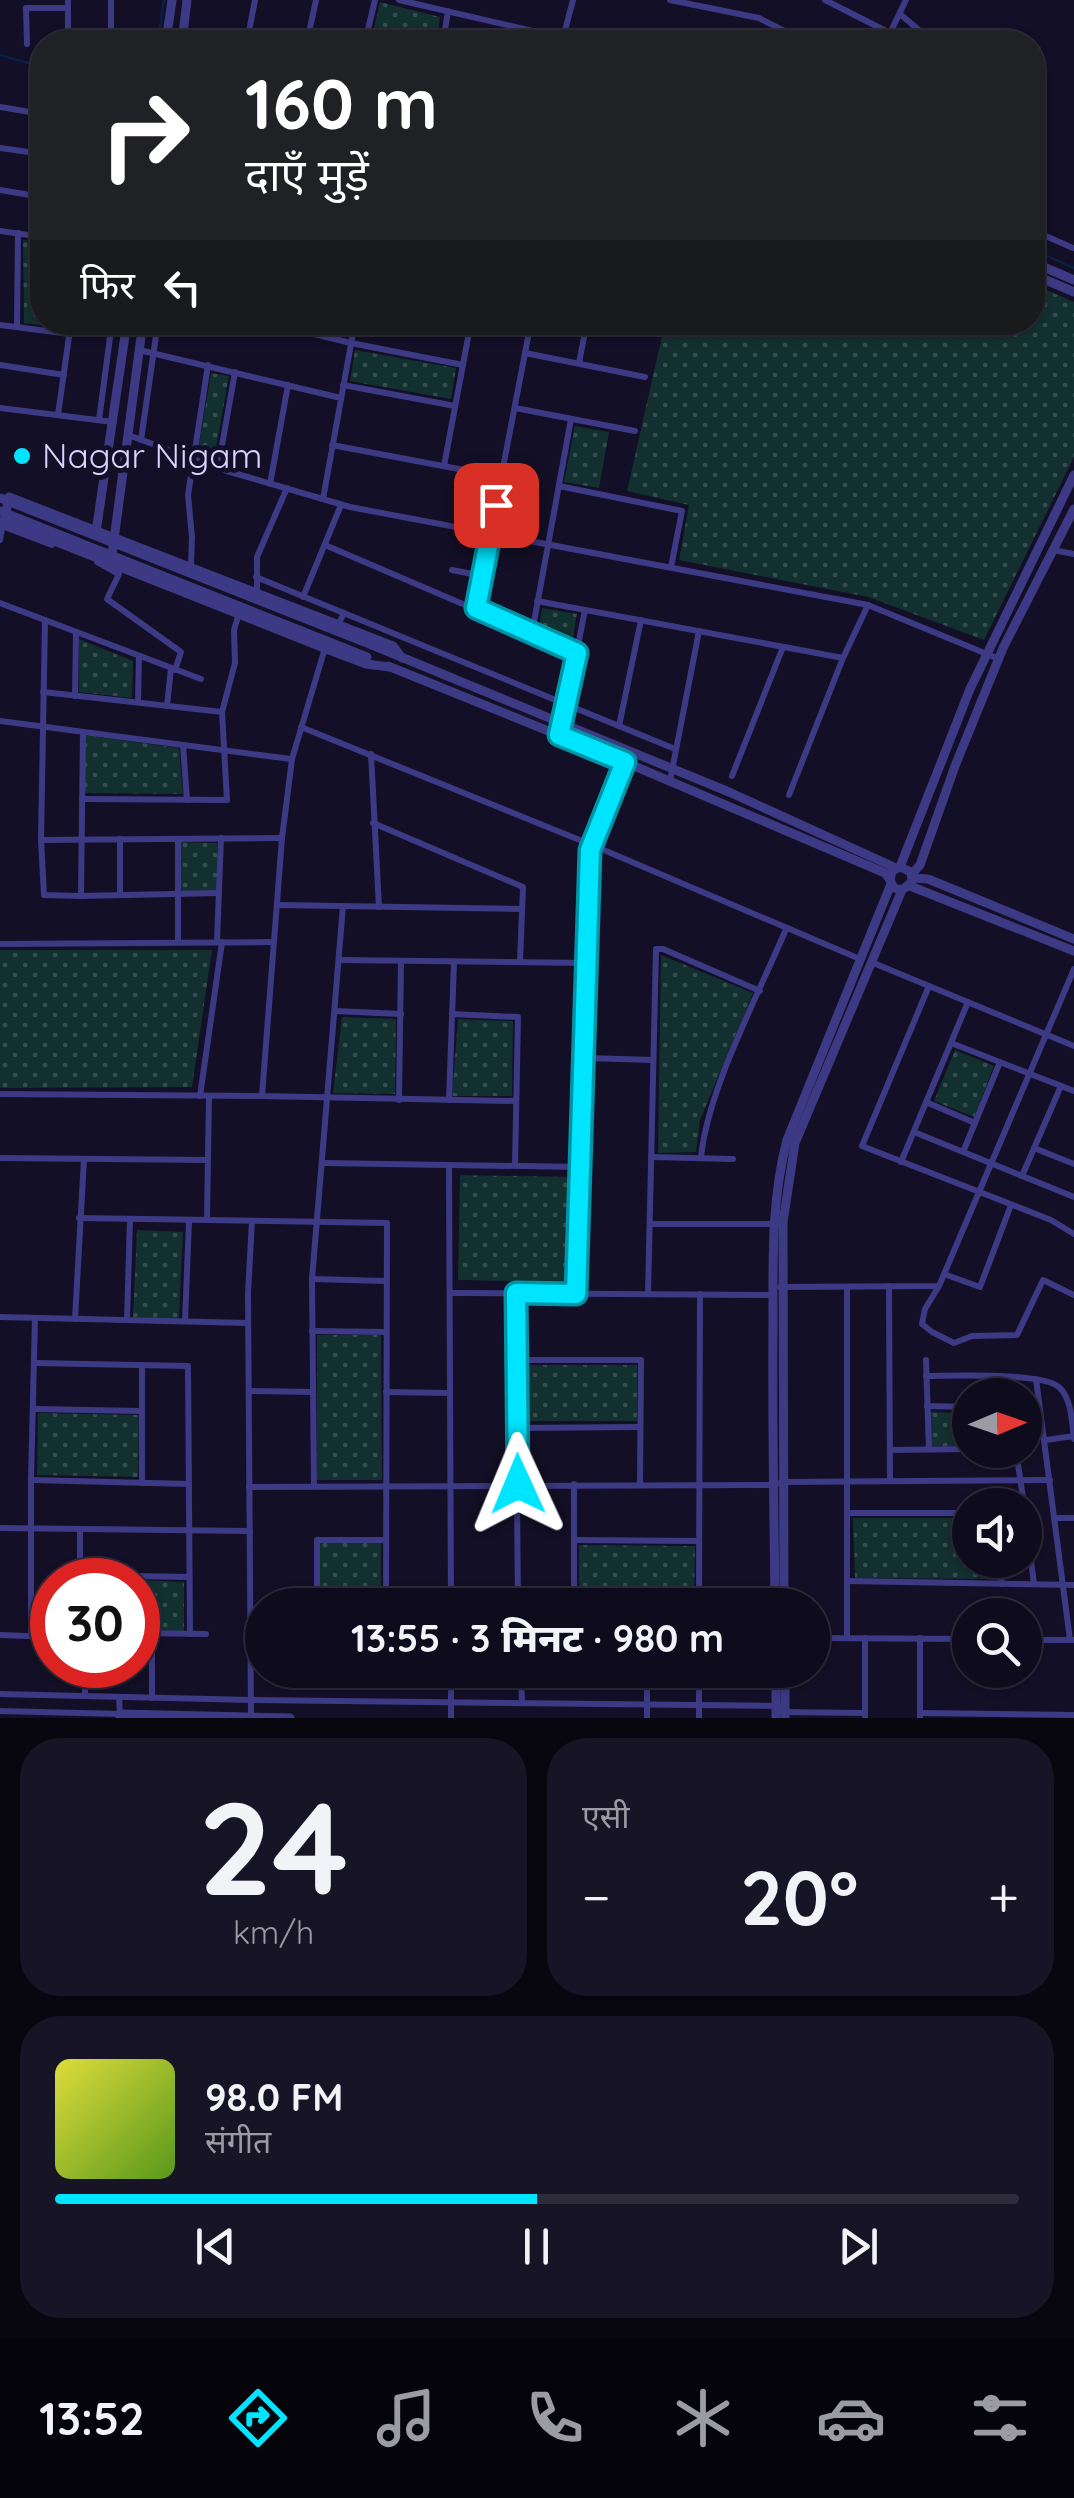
<!DOCTYPE html>
<html lang="hi">
<head>
<meta charset="utf-8">
<style>
  :root { --surface:#0e0b1c; --page:#171425; --text:#f1f3f6; --muted:#9b9ba3; --line:#2e2b3b; --accent:#00e5ff }
  body { margin:0; font-family:Quicksand,"Noto Sans Devanagari",sans-serif; background:var(--page); color:var(--text); height:100vh; display:flex; flex-direction:column; font-size:38px; white-space:nowrap }
  * { box-sizing:border-box; margin:0 }
  p { font-size:32px; color:var(--muted) }
  .icon { flex:none; width:55px; height:55px; fill:none; stroke:currentColor; stroke-width:2; stroke-linecap:round; stroke-linejoin:round }
  .map { position:relative; height:1718px; overflow:hidden }
  .drawer { display:flex; flex-direction:column; gap:20px; padding:20px; background:#08060f; flex:1 }
  .drawer>* { flex:none }
  .banner { position:absolute; left:30px; top:30px; width:1015px; height:305px; border-radius:40px; box-shadow:0 2px 8px #0004,0 0 0 2px var(--line); background:#202124; color:#fff; overflow:hidden }
  .needle { width:65px; rotate:88deg }
  .tools { position:absolute; left:952px; top:1378px; display:grid; gap:20px }
  .tools a { display:grid; place-items:center; width:90px; height:90px; border-radius:50%; background:var(--surface); box-shadow:0 2px 8px #0004,0 0 0 2px var(--line); font-size:50px }
  .speed { position:absolute; left:30px; top:1558px; display:flex; gap:20px; font-size:50px; font-weight:700; text-align:center }
  .speed>* { display:grid; place-content:center; width:130px; height:130px; border-radius:50%; background:var(--surface); box-shadow:0 2px 8px #0004,0 0 0 2px var(--line); line-height:1 }
  .speed .limit { border:15px solid #d22; background:#fff; color:#111 }
  .pin { position:absolute; display:grid; place-items:center; width:85px; height:85px; color:#fff; margin:-42px; border-radius:20px; box-shadow:0 5px 15px #0006 }
  .me { position:absolute; width:110px; margin:-55px; rotate:359deg; stroke-linejoin:round; filter:drop-shadow(0 0 8px #0008) }
  .turn { display:flex; align-items:center; gap:35px; height:210px; padding:0 50px; font-size:45px }
  .turn .icon { width:130px; height:130px; stroke-width:2.5 }
  .turn b { display:block; font-size:70px; line-height:85px }
  .then { display:flex; align-items:center; height:95px; padding:0 50px; background:#0003; gap:20px; font-size:38px }
  .big { font-size:75px; font-weight:800; line-height:1.1 }
  .drawer .tile { flex:1; display:flex; flex-direction:column; justify-content:center; gap:15px; min-width:0; padding:0 35px; border-radius:40px; background:var(--page) }
  .drawer .dial { align-items:center; gap:0 }
  .dial b { font-size:130px; line-height:1 }
  .song { display:flex; align-items:center; gap:30px }
  .cover { width:120px; height:120px; border-radius:15px; background:linear-gradient(135deg,hsl(60 70% 55%),hsl(90 70% 35%)) }
  .played { height:10px; border-radius:5px; background:linear-gradient(90deg,var(--accent) 50%,var(--line) 50%) }
  .keys { display:flex; justify-content:space-around; direction:ltr }
  .heat { display:flex; justify-content:space-between; align-items:center; font-size:55px; direction:ltr }
  .drawer .tiles { flex:1; display:grid; gap:20px; grid-template-columns:1fr 1fr }
  .tile:last-child { grid-column:span 2 }
  .trip { position:absolute; left:245px; top:1588px; width:585px; height:100px; border-radius:50px; background:var(--surface); box-shadow:0 2px 8px #0004,0 0 0 2px var(--line); font-weight:800; line-height:100px; text-align:center }
  .tabs { display:flex; height:160px; justify-content:space-around; align-items:center; background:#06040b; color:var(--muted) }
  .tabs .icon { width:70px; height:70px }
  .tabs .current { color:var(--accent) }
  .tabs b { font-size:45px; color:var(--text) }
  .map>svg:first-child { display:block }
</style>
</head>
<body>
<div class="map">
<svg width="1074" height="1718" viewBox="0 0 1074 1718">
  <defs>
    <pattern id="green-dots" width="8" height="8" patternUnits="userSpaceOnUse" patternTransform="scale(2.5)"><rect width="8" height="8" fill="#12302f"/><path d="M2 2h.1M6 6h.1" fill="none" stroke="#344d4e" stroke-width="1.8" stroke-linecap="round"/></pattern>
  </defs>
  <rect width="100%" height="100%" fill="#130f26"/>
  <g fill="url(#green-dots)">
    <polygon points="380,2 440,17 437,42 371,42"/>
    <polygon points="23,240 42,242 42,322 67,323 66,328 24,323"/>
    <polygon points="1033,284 1074,302 1074,457 984,640 868,597 679,560 689,505 627,491 665,323 1032,322"/>
    <polygon points="355,350 456,368 451,399 350,381"/>
    <polygon points="211,373 229,376 214,459 198,451"/>
    <polygon points="575,426 609,432 599,488 564,482"/>
    <polygon points="542,608 577,614 572,642 539,629"/>
    <polygon points="79,639 133,661 132,698 79,692"/>
    <polygon points="83,735 179,748 183,794 83,793"/>
    <polygon points="179,842 217,843 217,895 179,894"/>
    <polygon points="0,950 212,950 192,1087 0,1088"/>
    <polygon points="661,955 753,993 700,1120 696,1152 658,1153"/>
    <polygon points="342,1017 396,1019 395,1094 333,1093"/>
    <polygon points="458,1019 513,1021 512,1096 452,1096"/>
    <polygon points="955,1050 994,1066 974,1117 934,1101"/>
    <polygon points="460,1175 570,1177 568,1282 458,1280"/>
    <polygon points="137,1230 183,1232 179,1319 133,1317"/>
    <polygon points="317,1335 381,1335 382,1480 317,1480"/>
    <rect x="520" y="1365" width="117" height="56"/>
    <polygon points="929,1412 970,1413 970,1446 931,1446"/>
    <polygon points="38,1413 139,1415 138,1477 37,1475"/>
    <polygon points="853,1518 970,1518 970,1560 995,1560 997,1579 855,1578"/>
    <rect x="319" y="1543" width="62" height="62"/>
    <polygon points="579,1545 695,1546 694,1605 579,1605"/>
    <polygon points="138,1580 184,1582 184,1633 138,1628"/>
  </g>
  <g fill="none" stroke-linecap="round" stroke-linejoin="round">
    <g stroke="#0a1f44" stroke-width="2.5">
      <polyline points="158,42 164,0"/>
      <polyline points="0,55 42,67"/>
      <polyline points="1032,249 1074,268"/>
    </g>
    <g stroke="#3d3a85" stroke-width="6">
      <polyline points="399,0 563,38"/>
      <polyline points="573,0 563,38 575,42"/>
      <polyline points="670,0 759,18 806,42"/>
      <polyline points="825,0 890,33 887,42"/>
      <polyline points="900,14 933,42"/>
      <polyline points="890,33 906,0"/>
      <polyline points="68,42 68,0"/>
      <polyline points="111,42 111,0"/>
      <polyline points="247,42 255,0"/>
      <polyline points="307,42 316,0"/>
      <polyline points="365,42 375,0"/>
      <polyline points="443,42 448,11"/>
      <polyline points="513,42 515,27"/>
      <polyline points="27,44 26,8 68,8"/>
      <polyline points="0,107 42,114"/>
      <polyline points="0,148 42,154"/>
      <polyline points="0,190 42,197"/>
      <polyline points="1032,230 1073,248"/>
      <polyline points="0,231 42,237"/>
      <polyline points="265,322 351,343 463,365"/>
      <polyline points="0,325 70,334"/>
      <polyline points="17,327 18,233"/>
      <polyline points="139,350 341,398"/>
      <polyline points="525,353 645,377"/>
      <polyline points="579,363 587,322"/>
      <polyline points="0,365 64,375"/>
      <polyline points="343,385 455,406"/>
      <polyline points="0,408 113,422"/>
      <polyline points="515,408 635,431"/>
      <polyline points="58,415 71,322"/>
      <polyline points="99,420 112,322"/>
      <polyline points="128,435 227,471 350,507 868,605 999,659"/>
      <polyline points="141,440 158,322"/>
      <polyline points="332,445 501,477"/>
      <polyline points="444,466 471,322"/>
      <polyline points="218,468 235,372"/>
      <polyline points="270,484 288,385"/>
      <polyline points="559,486 682,511 671,567"/>
      <polyline points="323,499 355,322"/>
      <polyline points="2,526 52,545"/>
      <polyline points="0,540 3,522"/>
      <polyline points="325,545 577,653"/>
      <polyline points="1053,550 1074,554"/>
      <polyline points="97,562 119,574 107,599 181,652 175,670"/>
      <polyline points="191,566 192,537 188,495 208,365"/>
      <polyline points="452,570 482,576"/>
      <polyline points="256,577 675,749"/>
      <polyline points="257,592 257,557 287,488"/>
      <polyline points="303,597 341,505"/>
      <polyline points="537,601 843,658"/>
      <polyline points="0,603 201,679"/>
      <polyline points="476,608 531,322"/>
      <polyline points="45,620 41,840 44,895 81,896"/>
      <polyline points="336,629 344,613"/>
      <polyline points="532,633 571,419"/>
      <polyline points="325,648 292,759 282,838 262,1096 516,1101"/>
      <polyline points="43,692 222,712 227,800 82,799"/>
      <polyline points="75,696 76,632"/>
      <polyline points="138,702 139,656"/>
      <polyline points="167,706 171,668"/>
      <polyline points="222,712 235,663 234,630 239,613"/>
      <polyline points="0,721 291,759"/>
      <polyline points="562,726 585,610"/>
      <polyline points="619,726 641,620"/>
      <polyline points="301,727 592,845 860,959"/>
      <polyline points="83,732 81,896 219,893"/>
      <polyline points="183,745 187,800"/>
      <polyline points="371,754 379,907"/>
      <polyline points="732,776 783,647"/>
      <polyline points="670,781 699,631"/>
      <polyline points="789,795 843,658 868,605"/>
      <polyline points="373,823 523,887 520,962"/>
      <polyline points="41,840 282,838"/>
      <polyline points="120,895 120,839"/>
      <polyline points="277,905 521,909"/>
      <polyline points="178,942 178,839"/>
      <polyline points="217,942 221,838"/>
      <polyline points="0,944 274,942"/>
      <polyline points="339,960 587,963"/>
      <polyline points="871,962 1074,1046"/>
      <polyline points="929,986 862,1146 1051,1220 1074,1234"/>
      <polyline points="335,1011 401,1014"/>
      <polyline points="452,1014 518,1017 515,1166"/>
      <polyline points="951,1043 1074,1091"/>
      <polyline points="585,1058 653,1060"/>
      <polyline points="0,1094 262,1096"/>
      <polyline points="200,1096 222,942"/>
      <polyline points="399,1100 401,961"/>
      <polyline points="449,1100 454,962"/>
      <polyline points="926,1102 975,1123"/>
      <polyline points="914,1132 1074,1197"/>
      <polyline points="1034,1148 1074,1164"/>
      <polyline points="963,1152 1000,1062"/>
      <polyline points="651,1157 733,1159"/>
      <polyline points="0,1158 207,1160"/>
      <path d="M701,1158c6,-68 58,-164 85,-229"/>
      <polyline points="901,1162 968,1002"/>
      <polyline points="323,1163 581,1167"/>
      <polyline points="449,1165 451,1605"/>
      <polyline points="1022,1176 1061,1086"/>
      <polyline points="79,1218 387,1223 386,1605"/>
      <polyline points="207,1219 209,1096"/>
      <polyline points="650,1224 774,1224"/>
      <polyline points="944,1274 980,1287 1011,1205"/>
      <polyline points="312,1279 386,1281"/>
      <polyline points="889,1286 890,1481"/>
      <polyline points="939,1286 925,1309 922,1324 932,1332 954,1343 972,1336 1017,1335 1043,1280 1074,1295"/>
      <polyline points="780,1287 939,1286 1074,969"/>
      <polyline points="847,1287 847,1638"/>
      <polyline points="450,1293 774,1295"/>
      <polyline points="515,1293 518,1605"/>
      <polyline points="576,1293 590,850 625,762"/>
      <polyline points="648,1294 656,949 663,949 760,991"/>
      <polyline points="0,1317 248,1323"/>
      <polyline points="75,1319 84,1159"/>
      <polyline points="127,1320 130,1220"/>
      <polyline points="185,1321 189,1221"/>
      <polyline points="312,1331 386,1332"/>
      <polyline points="516,1360 641,1360 640,1485"/>
      <polyline points="926,1360 929,1449"/>
      <polyline points="34,1363 188,1366 190,1634"/>
      <path d="M926,1376c26,0 116,-4 133,11 13,12 13,36 15,52"/>
      <polyline points="1007,1377 1009,1395"/>
      <polyline points="1036,1379 1070,1640"/>
      <polyline points="249,1391 313,1392"/>
      <polyline points="386,1392 450,1393"/>
      <polyline points="927,1406 970,1407"/>
      <polyline points="33,1409 141,1411"/>
      <polyline points="516,1428 640,1427"/>
      <polyline points="1046,1440 1074,1436"/>
      <polyline points="890,1450 970,1449"/>
      <polyline points="1016,1450 1024,1505"/>
      <polyline points="31,1480 189,1484"/>
      <polyline points="142,1483 142,1365"/>
      <polyline points="574,1484 574,1605"/>
      <polyline points="314,1486 312,1279 343,906"/>
      <polyline points="249,1487 774,1485 783,1482 1050,1480"/>
      <polyline points="847,1513 970,1513"/>
      <polyline points="1025,1515 1034,1584"/>
      <polyline points="1055,1518 1074,1518"/>
      <polyline points="0,1528 250,1531"/>
      <polyline points="574,1540 699,1541"/>
      <polyline points="1000,1560 1002,1584"/>
      <polyline points="80,1575 189,1577"/>
      <polyline points="80,1580 80,1529"/>
      <polyline points="847,1581 1074,1585"/>
      <polyline points="317,1605 317,1540 385,1540"/>
      <polyline points="699,1605 700,1294"/>
      <polyline points="138,1633 206,1634"/>
      <polyline points="0,1635 52,1637"/>
      <polyline points="31,1636 31,1480 35,1318"/>
      <polyline points="250,1636 262,1636"/>
      <polyline points="812,1638 970,1639"/>
      <polyline points="1025,1640 1074,1640"/>
      <polyline points="521,1670 522,1703"/>
      <polyline points="647,1670 647,1718"/>
      <polyline points="0,1694 251,1700 779,1706"/>
      <polyline points="85,1696 85,1665"/>
      <polyline points="152,1698 152,1635"/>
      <polyline points="0,1711 120,1714 119,1697"/>
      <polyline points="782,1712 865,1713"/>
      <polyline points="920,1713 1074,1715"/>
      <polyline points="251,1717 248,1293 252,1221"/>
      <polyline points="451,1718 451,1670"/>
      <polyline points="699,1718 699,1670"/>
      <polyline points="865,1718 865,1638"/>
      <polyline points="920,1718 920,1638"/>
    </g>
    <g stroke="#3d3a85" stroke-width="9">
      <polyline points="166,42 172,0"/>
      <polyline points="182,42 187,0"/>
      <polyline points="1032,262 1074,280"/>
      <polyline points="1032,274 1074,292"/>
      <polyline points="96,532 127,322"/>
      <polyline points="111,562 143,322"/>
      <polyline points="372,645 729,792 896,868"/>
      <polyline points="388,666 625,762 885,873 890,880"/>
      <polyline points="390,667 366,664 324,648 4,521 9,497 393,646 402,658"/>
      <polyline points="900,867 970,689 1074,475"/>
      <polyline points="912,874 920,865 955,766 1003,648 1074,509"/>
      <polyline points="913,878 928,879 1074,939"/>
      <polyline points="910,886 1074,951"/>
      <path d="M775,1605c-1,-94 -3,-188 -2,-283 0,-61 -2,-121 14,-182l104,-256"/>
      <polyline points="784,1605 783,1222 795,1143 902,890 912,882 911,872 900,867 892,871 890,880 894,888 902,890"/>
      <polyline points="776,1670 776,1718"/>
      <polyline points="785,1670 785,1718"/>
      <polyline points="120,1718 120,1714 290,1718"/>
    </g>
    <g stroke="#3d3a85" stroke-width="9">
      <polyline points="0,498 372,645"/>
      <polyline points="0,511 367,657"/>
    </g>
  </g>
  <g fill="none" stroke-linecap="round" stroke-linejoin="round">
    <defs>
      <polyline id="route" points="496,505 476,608 577,653 559,735 625,762 590,850 576,1294 516,1293 518,1484"/>
    </defs>
    <use href="#route" stroke="#0095a6" stroke-width="25"/>
    <use href="#route" stroke="#00e5ff" stroke-width="18"/>
  </g>
  <circle fill="#00e5ff" stroke="#130f26" stroke-width="4" cx="22" cy="456" r="10"/>
  <g text-anchor="middle" stroke-width="10" stroke-linejoin="round" paint-order="stroke">
    <g font-size="35" fill="#d9d4ff" stroke="#130f26" text-anchor="start">
      <text x="42" y="468">Nagar Nigam</text>
    </g>
  </g>
</svg>
<div class="tools">
<a><svg class="needle" viewBox="-14 -14 28 28"><path d="M0-13l5 13h-10z" fill="#e53935"/><path d="M0 13l5-13h-10z" fill="#9b9ba3"/></svg></a>
<a><svg class="icon" aria-label="sound" viewBox="0 0 24 24"><path d="M4 9h4l5-4v14l-5-4H4zM17 9q2 3 0 6"/></svg></a>
<a><svg class="icon" aria-label="search" viewBox="0 0 24 24"><circle cx="10" cy="10" r="6"/><path d="M15 15l6 6"/></svg></a>
</div>
<div class="speed"><div class="limit">30</div></div>
<div class="pin" style="left:496px;top:505px;background:#d93025"><svg class="icon" aria-label="arrive" viewBox="0 0 24 24"><path d="M6 21V4h12l-3 4 3 4H6"/></svg></div>
<svg class="me" style="left:518px;top:1484px" viewBox="-20 -20 40 40"><path d="M0-17L14 15 0 8-14 15z" fill="#00e5ff" stroke="#fff" stroke-width="4"/></svg>
<div class="trip">13:55 · 3 मिनट · 980 m</div>
<div class="banner">
<div class="turn"><svg class="icon" aria-label="right" viewBox="0 0 24 24"><path d="M7 20v-9h11M14 6l5 5-5 5"/></svg><div><b>160 m</b>दाएँ मुड़ें</div></div>
<div class="then">फिर<svg class="icon" aria-label="left" viewBox="0 0 24 24"><path d="M17 20v-9H6M10 6l-5 5 5 5"/></svg></div>
</div>
</div>
<section class="drawer">
<div class="tiles">
<div class="tile dial"><b>24</b><p>km/h</p></div>
<div class="tile"><p>एसी</p>
<div class="heat"><a>−</a><b class="big">20°</b><a>+</a></div>
</div>
<div class="tile">
<div class="song"><i class="cover"></i><div><b>98.0 FM</b><p>संगीत</p></div></div>
<div class="played"></div>
<div class="keys"><svg class="icon" aria-label="previous" viewBox="0 0 24 24"><path d="M18 5L8 12l10 7zM5 5v14"/></svg><svg class="icon" aria-label="pause" viewBox="0 0 24 24"><path d="M8 5v14M16 5v14"/></svg><svg class="icon" aria-label="next" viewBox="0 0 24 24"><path d="M6 5l10 7-10 7zM19 5v14"/></svg></div>
</div>
</div>
</section>
<nav class="tabs">
<b>13:52</b>
<svg class="icon current" aria-label="directions" viewBox="0 0 24 24"><path d="M12 3l9 9-9 9-9-9zM9 14v-3h6M13 9l2 2-2 2"/></svg>
<svg class="icon" aria-label="music" viewBox="0 0 24 24"><path d="M9 18V5l10-2v13"/><circle cx="6" cy="18" r="3"/><circle cx="16" cy="16" r="3"/></svg>
<svg class="icon" aria-label="phone" viewBox="0 0 24 24"><path d="M5 4h4l2 5-3 2q2 4 5 5l2-3 5 2v4C11 20 4 13 5 4z"/></svg>
<svg class="icon" aria-label="climate" viewBox="0 0 24 24"><path d="M12 3v18M4 7l16 10M4 17L20 7"/></svg>
<svg class="icon" aria-label="car" viewBox="0 0 24 24"><path d="M5 17H2v-5l4-1 3-4h7l3 4 3 1v5h-3M9 17h6M6 11h13"/><circle cx="7" cy="17" r="2"/><circle cx="17" cy="17" r="2"/></svg>
<svg class="icon" aria-label="filters" viewBox="0 0 24 24"><path d="M4 7h16M4 17h16"/><circle cx="9" cy="7" r="2"/><circle cx="15" cy="17" r="2"/></svg>
</nav>
</body>
</html>
